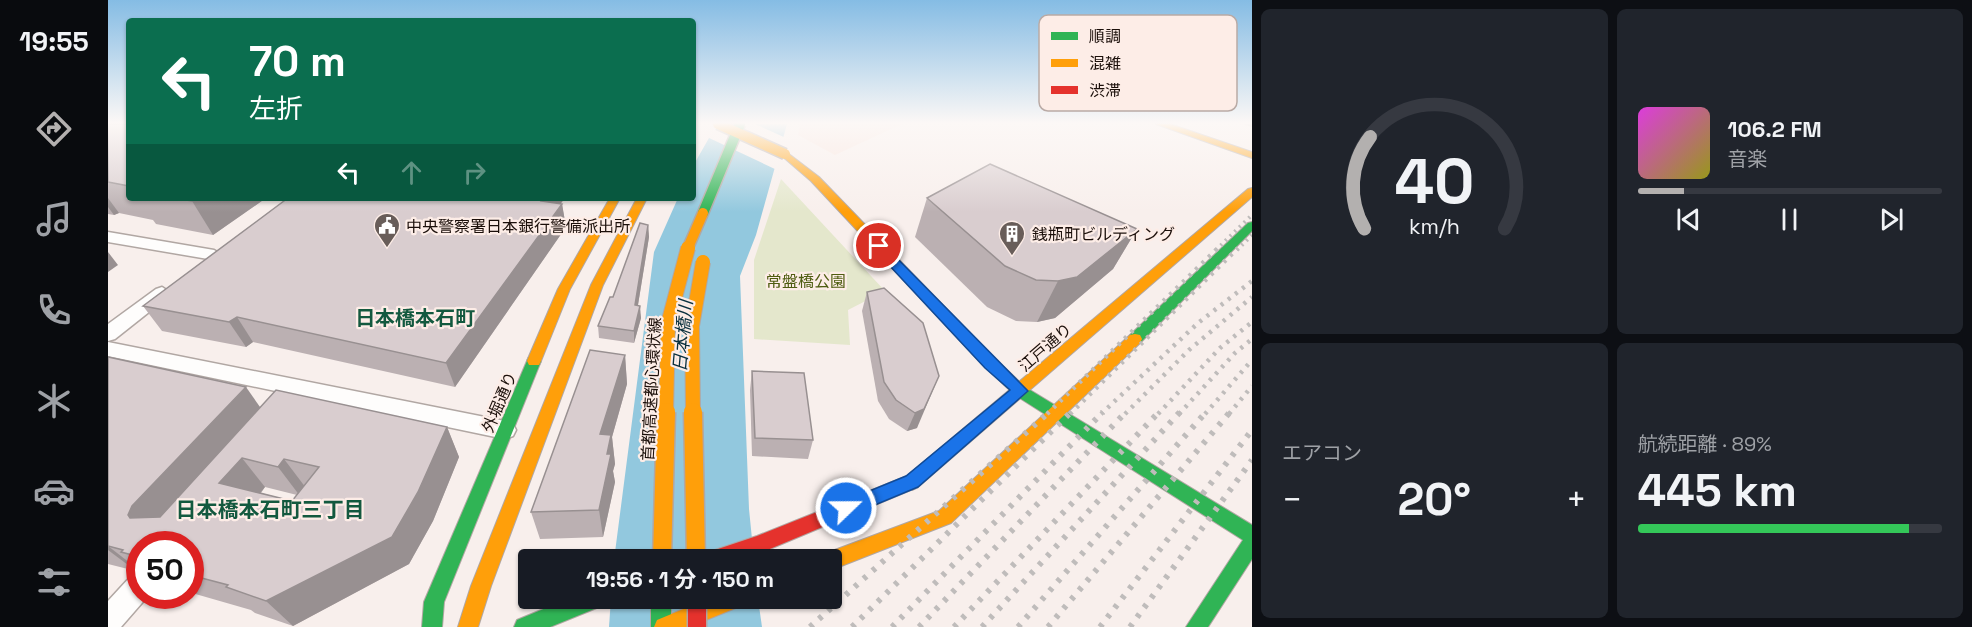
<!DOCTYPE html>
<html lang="ja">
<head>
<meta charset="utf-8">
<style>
  :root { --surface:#171b24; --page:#20242c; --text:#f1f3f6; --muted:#9ea1a6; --line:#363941; --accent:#b3b0af }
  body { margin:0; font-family:"Space Grotesk","Noto Sans JP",sans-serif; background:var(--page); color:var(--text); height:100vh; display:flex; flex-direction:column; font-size:22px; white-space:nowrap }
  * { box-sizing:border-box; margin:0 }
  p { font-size:20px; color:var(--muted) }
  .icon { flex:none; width:33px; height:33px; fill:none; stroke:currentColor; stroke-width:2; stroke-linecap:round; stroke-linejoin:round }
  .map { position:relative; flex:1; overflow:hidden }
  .drawer { display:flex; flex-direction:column; gap:9px; padding:9px; background:#0d0f14; width:720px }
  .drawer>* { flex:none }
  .hud { position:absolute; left:18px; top:18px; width:570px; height:183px; border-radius:6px; box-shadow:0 2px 4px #0004; background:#0b6e4f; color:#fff; overflow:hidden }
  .speed { position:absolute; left:18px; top:531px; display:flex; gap:12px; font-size:30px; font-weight:700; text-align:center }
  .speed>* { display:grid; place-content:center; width:78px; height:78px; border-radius:50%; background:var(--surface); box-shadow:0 2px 4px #0004; line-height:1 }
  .speed .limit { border:9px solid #d22; background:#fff; color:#111 }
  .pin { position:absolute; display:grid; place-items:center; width:51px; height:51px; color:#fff; margin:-26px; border:3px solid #fff; border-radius:50%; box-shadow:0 2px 6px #0007 }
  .me { position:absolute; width:66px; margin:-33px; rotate:68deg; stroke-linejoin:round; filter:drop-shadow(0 0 4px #0008) }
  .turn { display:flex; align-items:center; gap:21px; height:126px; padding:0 24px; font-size:27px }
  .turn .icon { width:78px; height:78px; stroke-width:2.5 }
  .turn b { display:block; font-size:42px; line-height:51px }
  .lanes { display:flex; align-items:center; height:57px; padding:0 24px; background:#0003; justify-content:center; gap:30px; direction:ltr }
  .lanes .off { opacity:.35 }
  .big { font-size:45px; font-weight:700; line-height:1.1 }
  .drawer .card { flex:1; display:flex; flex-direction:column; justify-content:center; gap:9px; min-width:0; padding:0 21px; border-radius:9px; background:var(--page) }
  .drawer .dial { align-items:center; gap:0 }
  .dial svg { height:156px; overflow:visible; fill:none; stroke:var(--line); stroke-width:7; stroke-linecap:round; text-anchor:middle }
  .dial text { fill:var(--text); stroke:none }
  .song { display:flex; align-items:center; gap:18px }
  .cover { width:72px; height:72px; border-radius:9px; background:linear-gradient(135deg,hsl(300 70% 55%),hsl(60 70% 35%)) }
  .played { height:6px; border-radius:3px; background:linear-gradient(90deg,var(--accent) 15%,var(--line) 15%) }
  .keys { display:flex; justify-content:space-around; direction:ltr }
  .heat { display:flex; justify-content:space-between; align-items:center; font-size:33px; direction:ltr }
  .charge { height:9px; border-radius:4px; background:linear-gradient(90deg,#34c759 89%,var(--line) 0) }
  .drawer .tiles { flex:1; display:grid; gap:9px; grid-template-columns:repeat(2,1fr) }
  .trip { position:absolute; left:410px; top:549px; width:324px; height:60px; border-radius:6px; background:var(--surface); box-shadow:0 2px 4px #0004; font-weight:700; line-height:60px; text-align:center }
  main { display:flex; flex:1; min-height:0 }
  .dock { display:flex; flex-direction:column; width:108px; justify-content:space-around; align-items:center; background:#090b0e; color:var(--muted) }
  .dock .icon { width:42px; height:42px }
  .dock .on { color:var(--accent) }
  .dock b { font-size:27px; color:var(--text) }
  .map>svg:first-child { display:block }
</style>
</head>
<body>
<main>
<nav class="dock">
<b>19:55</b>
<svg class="icon on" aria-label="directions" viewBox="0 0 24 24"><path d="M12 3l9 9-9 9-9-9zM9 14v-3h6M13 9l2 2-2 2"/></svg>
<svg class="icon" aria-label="music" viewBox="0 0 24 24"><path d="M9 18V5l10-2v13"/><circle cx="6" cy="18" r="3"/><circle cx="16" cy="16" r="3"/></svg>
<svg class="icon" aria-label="phone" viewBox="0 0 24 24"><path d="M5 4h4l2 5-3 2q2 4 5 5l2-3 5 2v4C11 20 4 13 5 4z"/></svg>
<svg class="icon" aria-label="climate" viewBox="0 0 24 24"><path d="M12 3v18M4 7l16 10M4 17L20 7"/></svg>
<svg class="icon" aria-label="car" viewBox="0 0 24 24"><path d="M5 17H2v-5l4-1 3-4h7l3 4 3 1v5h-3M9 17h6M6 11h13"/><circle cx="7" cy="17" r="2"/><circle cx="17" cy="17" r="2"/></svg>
<svg class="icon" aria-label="filters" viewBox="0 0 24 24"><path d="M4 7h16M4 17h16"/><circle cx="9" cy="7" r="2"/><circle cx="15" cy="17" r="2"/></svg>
</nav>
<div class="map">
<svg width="1144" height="627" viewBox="0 0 1144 627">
  <rect width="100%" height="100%" fill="#f8efec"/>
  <polygon fill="#f8e4dd" points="692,124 794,124 727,155 690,135"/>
  <polygon fill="#e4e7cc" points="673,179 777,291 740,310 742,345 646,339 646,260"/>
  <g fill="#92c8de">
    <polygon points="609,124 679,124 648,235 632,276 641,509 646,559 506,560 546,252 570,198 585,198 585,166"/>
    <polygon points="503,598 650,599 654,627 501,627"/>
  </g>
  <polygon fill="#f8efec" points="606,124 647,124 678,138 669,170 599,137"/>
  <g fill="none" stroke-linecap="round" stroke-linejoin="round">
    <defs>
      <g id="street">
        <polygon points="0,232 106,250 114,255 106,260 0,242"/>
        <polygon points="54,287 63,293 60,297 7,339 0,341 0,324 48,289"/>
        <polygon points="0,342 397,421 405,424 408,430 405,436 397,439 0,356"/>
        <polygon points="32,572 32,596 40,596 13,627 0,627 0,601 23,576"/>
      </g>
      <g id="fast">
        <polygon points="1144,222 1144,231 1032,343 1022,343 1020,339 1022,335 1140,223"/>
        <polygon points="879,355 884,356 917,387 1144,525 1144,559 1100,627 1078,627 1135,540 907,395 874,364 872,360 874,356"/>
        <polygon points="426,356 431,357 433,361 336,602 334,627 314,627 316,602 419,361 421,357"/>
        <polygon points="462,598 499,598 496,605 442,627 406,627 409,620"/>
        <rect x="543" y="598" width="20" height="29"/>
      </g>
      <g id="slow">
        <polygon points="1048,124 1062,124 1144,152 1144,158"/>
        <polygon points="677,151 711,177 884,356 886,360 884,364 874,364 703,181 674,156 674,152"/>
        <polygon points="1144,188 1144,197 810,487 804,490 798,487 795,482 798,477 1140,189"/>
        <polygon points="502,198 512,198 462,289 433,361 431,365 421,365 419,361 450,289"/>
        <polygon points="529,198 539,198 495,285 383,586 370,627 350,627 363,586 483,285"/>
        <polygon points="1027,334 1032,335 1034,339 1032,343 843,523 723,570 723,560 714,560 716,554 831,511 1022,335"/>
        <polygon points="602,598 638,598 635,605 581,627 546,627 549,620"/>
      </g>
      <polygon id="jam" points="804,474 810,477 813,482 810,487 657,551 634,560 596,560 598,553 649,536"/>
    </defs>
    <use href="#street" stroke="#b1a7a3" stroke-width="3"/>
    <use href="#fast" stroke="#b1a7a3" stroke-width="2"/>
    <use href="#slow" stroke="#b1a7a3" stroke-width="2"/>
    <use href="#jam" stroke="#b1a7a3" stroke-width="2"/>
    <use href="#street" fill="#fefdfc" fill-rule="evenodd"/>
    <use href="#fast" fill="#30b455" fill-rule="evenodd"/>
    <use href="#slow" fill="#ff9f0a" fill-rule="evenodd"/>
    <use href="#jam" fill="#e5322d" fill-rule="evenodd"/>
    <g stroke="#bfbcbb" stroke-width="4" stroke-dasharray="2 4.5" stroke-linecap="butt">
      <polyline points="1108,250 1144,215"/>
      <polyline points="1129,250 1144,235"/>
    </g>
    <g stroke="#bfbcbb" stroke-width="4.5" stroke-dasharray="3 6" stroke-linecap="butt">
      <polyline points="939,414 1110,248"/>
      <polyline points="962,414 1130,248"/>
      <polyline points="993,414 1090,323 1144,281"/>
      <polyline points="1017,414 1081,350 1144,297"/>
      <polyline points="1050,414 1112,348 1144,322"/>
      <polyline points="1071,414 1127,353 1144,339"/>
      <polyline points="1097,414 1144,360"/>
      <polyline points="1121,414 1144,386"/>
    </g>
    <g stroke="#bfbcbb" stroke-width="6" stroke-dasharray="4 8" stroke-linecap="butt">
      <polyline points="702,627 941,412"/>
      <polyline points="744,627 963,412"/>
      <polyline points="784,627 995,412"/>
      <polyline points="811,627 1018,412"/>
      <polyline points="846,627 1051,412"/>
      <polyline points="874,627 1072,412"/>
      <polyline points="910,627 1098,412"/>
      <polyline points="940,627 1122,412"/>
      <polyline points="992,627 1144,430"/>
      <polyline points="1022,627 1144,460"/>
    </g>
    <defs>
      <polyline id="fast-bridge" points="595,213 632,124"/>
      <g id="slow-bridge-far2">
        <polyline points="610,124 677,154"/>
        <polyline points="579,250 595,213"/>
      </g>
      <g id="slow-bridge-far1">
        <polyline points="558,414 560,324 580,248"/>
        <polyline points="585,414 584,326 595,262"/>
      </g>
      <g id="slow-bridge">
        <polyline points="585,412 588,560"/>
        <polyline points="554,560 558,412"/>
      </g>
      <polyline id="jam-bridge" points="589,598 589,627"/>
    </defs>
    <use href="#fast-bridge" stroke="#b1a7a3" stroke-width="13" stroke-linecap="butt"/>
    <use href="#slow-bridge-far2" stroke="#b1a7a3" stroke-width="13" stroke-linecap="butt"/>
    <use href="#slow-bridge-far1" stroke="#b1a7a3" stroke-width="16" stroke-linecap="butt"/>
    <use href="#slow-bridge" stroke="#b1a7a3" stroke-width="21" stroke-linecap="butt"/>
    <use href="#jam-bridge" stroke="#b1a7a3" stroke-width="21" stroke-linecap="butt"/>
    <use href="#fast-bridge" stroke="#30b455" stroke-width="10"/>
    <use href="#slow-bridge-far2" stroke="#ff9f0a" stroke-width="10"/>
    <use href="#slow-bridge-far1" stroke="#ff9f0a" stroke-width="14"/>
    <use href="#slow-bridge" stroke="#ff9f0a" stroke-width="18"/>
    <use href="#jam-bridge" stroke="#e5322d" stroke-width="18"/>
  </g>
  <g fill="#bbb0b2" fill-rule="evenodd">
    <polygon points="0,124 21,124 21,198 158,198 105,235 48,224 45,220 11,213 6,215 0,214"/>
    <polygon points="1134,124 1144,124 1144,127"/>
    <polygon points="180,198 457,198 452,204 454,204 458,227 347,387 145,342 138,347 54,331 35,306"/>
    <polygon points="819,198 1029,229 1005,269 947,318 929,322 908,321 879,307 807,237"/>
    <polygon points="540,225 541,237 530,305 533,318 526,343 491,338 490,326 505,297"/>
    <polygon points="759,292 815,323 809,428 799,431 781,419 770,401 754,311"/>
    <polygon points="517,355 519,384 504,437 507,464 505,471 507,482 495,537 432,539 423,512"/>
    <path d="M0,357l152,50 187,20 12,30 -26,64 -24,43 -116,62 -38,-13 -4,-3 -59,-17 -2,-1v-48h-50v27h-4l-28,-7zM157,487l32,8 -5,6 -31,-8z"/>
    <polygon points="644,371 705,440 700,459 644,456 642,390"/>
  </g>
  <g fill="#989091">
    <polygon points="0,198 11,213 6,215 0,207"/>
    <polygon points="89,198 158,198 105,235 84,201"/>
    <polygon points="435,198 457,198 437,224 433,201"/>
    <polygon points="454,204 458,227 347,387 338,363"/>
    <polygon points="540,225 541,237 528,317 527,305"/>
    <polygon points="1029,229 1005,269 947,318 929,322 950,281"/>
    <polygon points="0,252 10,265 0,272"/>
    <polygon points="532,306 533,318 526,343 526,331"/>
    <polygon points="129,317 145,342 138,347 121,322"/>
    <polygon points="517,355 519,384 504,437 507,464 505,471 507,482 495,537 491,510 492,434"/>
    <polygon points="831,376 809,428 799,431 807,413"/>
    <polygon points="138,387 159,417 55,535 22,518 20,515 24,506"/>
    <polygon points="339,427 351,457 325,521 301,564 185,626 158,601"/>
    <polygon points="134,458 157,487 137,512 111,483"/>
    <polygon points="176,459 198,488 192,496 170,467"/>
    <polygon points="0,546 31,570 28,571 0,550"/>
  </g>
  <g fill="#d9cdcf" stroke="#989091" stroke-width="1.5" fill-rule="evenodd">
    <polygon points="0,124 21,124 21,186 0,182"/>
    <polygon points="882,164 1029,229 969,277 950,281 928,280 897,266 819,198"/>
    <polygon points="66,198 89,198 84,201"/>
    <polygon points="180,198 435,198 433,201 454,204 338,363 129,317 121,322 35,306"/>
    <polygon points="532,223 540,225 527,305 532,306 526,331 490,326 502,297 505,297"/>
    <polygon points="776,288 815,323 831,376 816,409 807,413 788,400 776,382 759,292"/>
    <polygon points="482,350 517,355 492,434 503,435 499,454 503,454 491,510 423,512"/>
    <path d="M0,357l138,30 -114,119 -4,9 2,3 30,-1 116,-127 171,37 -29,65 -26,45 -126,64 -40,-14 2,-2 -38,-10v-31h-50v13l-19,-5 2,-2 -15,-4zM134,458l36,9 6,-8 35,8 -27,34 -73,-18z"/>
    <polygon points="644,371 696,373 705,440 647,438"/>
  </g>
  <linearGradient id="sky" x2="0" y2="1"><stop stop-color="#85bce4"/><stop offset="0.58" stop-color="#fcf8f6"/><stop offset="1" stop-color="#fcf8f6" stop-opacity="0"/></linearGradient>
  <rect width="1144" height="212" fill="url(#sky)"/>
  <polygon fill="#1a73e8" stroke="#114b97" stroke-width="1.5" points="771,243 775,244 920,391 810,487 738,517 732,514 729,508 732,503 798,476 902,390 877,368 766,249 766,244"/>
  <defs>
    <symbol id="civic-pin" viewBox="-11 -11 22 30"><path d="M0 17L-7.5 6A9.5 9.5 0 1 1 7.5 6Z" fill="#685d59" stroke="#fdede7"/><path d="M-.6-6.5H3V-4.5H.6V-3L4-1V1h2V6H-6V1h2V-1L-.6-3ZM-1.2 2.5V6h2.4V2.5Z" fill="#fff"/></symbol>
    <symbol id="building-pin" viewBox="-11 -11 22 30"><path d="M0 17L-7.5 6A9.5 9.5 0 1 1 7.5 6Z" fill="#685d59" stroke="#fdede7"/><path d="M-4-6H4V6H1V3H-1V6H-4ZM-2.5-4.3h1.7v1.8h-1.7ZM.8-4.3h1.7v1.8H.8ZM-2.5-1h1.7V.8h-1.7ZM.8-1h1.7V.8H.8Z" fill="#fff"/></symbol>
  </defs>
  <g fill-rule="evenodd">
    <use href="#civic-pin" x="264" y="211" width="30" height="40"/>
    <use href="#building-pin" x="889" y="219" width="30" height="40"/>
  </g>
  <g text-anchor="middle" stroke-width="4.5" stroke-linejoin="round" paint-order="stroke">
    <g font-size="16" fill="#1b0f0a" stroke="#fdede7" text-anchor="start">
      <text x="298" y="232">中央警察署日本銀行警備派出所</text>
      <text x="924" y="240">銭瓶町ビルディング</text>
    </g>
    <g font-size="16" fill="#4f5d11" stroke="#fdede7">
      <text x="698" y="287">常盤橋公園</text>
    </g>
    <g font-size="16" fill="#1b0f0a" stroke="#fdede7">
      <text transform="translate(937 347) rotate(-41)" y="6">江戸通り</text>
      <text transform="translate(543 389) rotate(-87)" y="6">首都高速都心環状線</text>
      <text transform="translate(391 402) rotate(-67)" y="6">外堀通り</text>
    </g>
    <g font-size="18" font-style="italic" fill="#09303e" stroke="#fdede7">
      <text transform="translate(575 336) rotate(-85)" y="6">日本橋川</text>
    </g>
    <g font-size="20" font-weight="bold" fill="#13593f" stroke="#fdede7">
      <text x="307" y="325">日本橋本石町</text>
    </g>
    <g font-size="21" font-weight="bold" fill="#13593f" stroke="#fdede7">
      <text x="162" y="517">日本橋本石町三丁目</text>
    </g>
  </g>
  <rect x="931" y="15" width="198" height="96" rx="9" fill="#fdede7" stroke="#b9aaa5" stroke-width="1.5"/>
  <rect x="943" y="32" width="27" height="8" fill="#30b455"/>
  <rect x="943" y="59" width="27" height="8" fill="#ff9f0a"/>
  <rect x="943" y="86" width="27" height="8" fill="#e5322d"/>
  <g font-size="16" fill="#1b0f0a">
    <text x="981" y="42">順調</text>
    <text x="981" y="69">混雑</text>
    <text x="981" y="96">渋滞</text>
  </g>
</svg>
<div class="speed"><div class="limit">50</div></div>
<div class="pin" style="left:771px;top:246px;background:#d93025"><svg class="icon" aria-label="arrive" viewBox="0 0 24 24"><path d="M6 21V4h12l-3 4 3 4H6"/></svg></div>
<svg class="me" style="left:738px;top:508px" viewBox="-20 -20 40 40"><circle r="17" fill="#1a73e8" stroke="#fff" stroke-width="3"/><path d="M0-11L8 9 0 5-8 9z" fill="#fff"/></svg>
<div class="trip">19:56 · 1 分 · 150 m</div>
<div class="hud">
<div class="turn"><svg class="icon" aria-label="left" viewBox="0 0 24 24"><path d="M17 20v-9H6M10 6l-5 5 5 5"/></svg><div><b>70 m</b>左折</div></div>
<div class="lanes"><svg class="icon" aria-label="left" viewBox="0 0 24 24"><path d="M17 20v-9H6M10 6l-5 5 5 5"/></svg><svg class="icon off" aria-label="ahead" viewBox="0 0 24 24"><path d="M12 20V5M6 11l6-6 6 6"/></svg><svg class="icon off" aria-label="right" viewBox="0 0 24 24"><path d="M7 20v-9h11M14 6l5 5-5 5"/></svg></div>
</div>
</div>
<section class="drawer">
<div class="tiles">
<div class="card dial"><svg viewBox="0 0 100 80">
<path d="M14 69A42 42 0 1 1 86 69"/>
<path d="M14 69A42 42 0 0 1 17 22" stroke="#b3b0af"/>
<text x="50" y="56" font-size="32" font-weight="700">40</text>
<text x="50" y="72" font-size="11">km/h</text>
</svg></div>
<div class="card">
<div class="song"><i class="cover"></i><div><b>106.2 FM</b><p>音楽</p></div></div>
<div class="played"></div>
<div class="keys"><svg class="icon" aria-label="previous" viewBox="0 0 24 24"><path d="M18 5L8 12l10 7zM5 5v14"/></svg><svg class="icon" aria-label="pause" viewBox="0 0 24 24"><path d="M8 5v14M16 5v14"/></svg><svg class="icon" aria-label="next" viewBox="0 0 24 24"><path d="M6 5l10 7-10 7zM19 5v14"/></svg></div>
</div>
<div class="card"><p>エアコン</p>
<div class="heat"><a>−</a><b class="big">20°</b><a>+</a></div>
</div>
<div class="card"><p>航続距離 · 89%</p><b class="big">445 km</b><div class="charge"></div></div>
</div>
</section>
</main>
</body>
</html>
